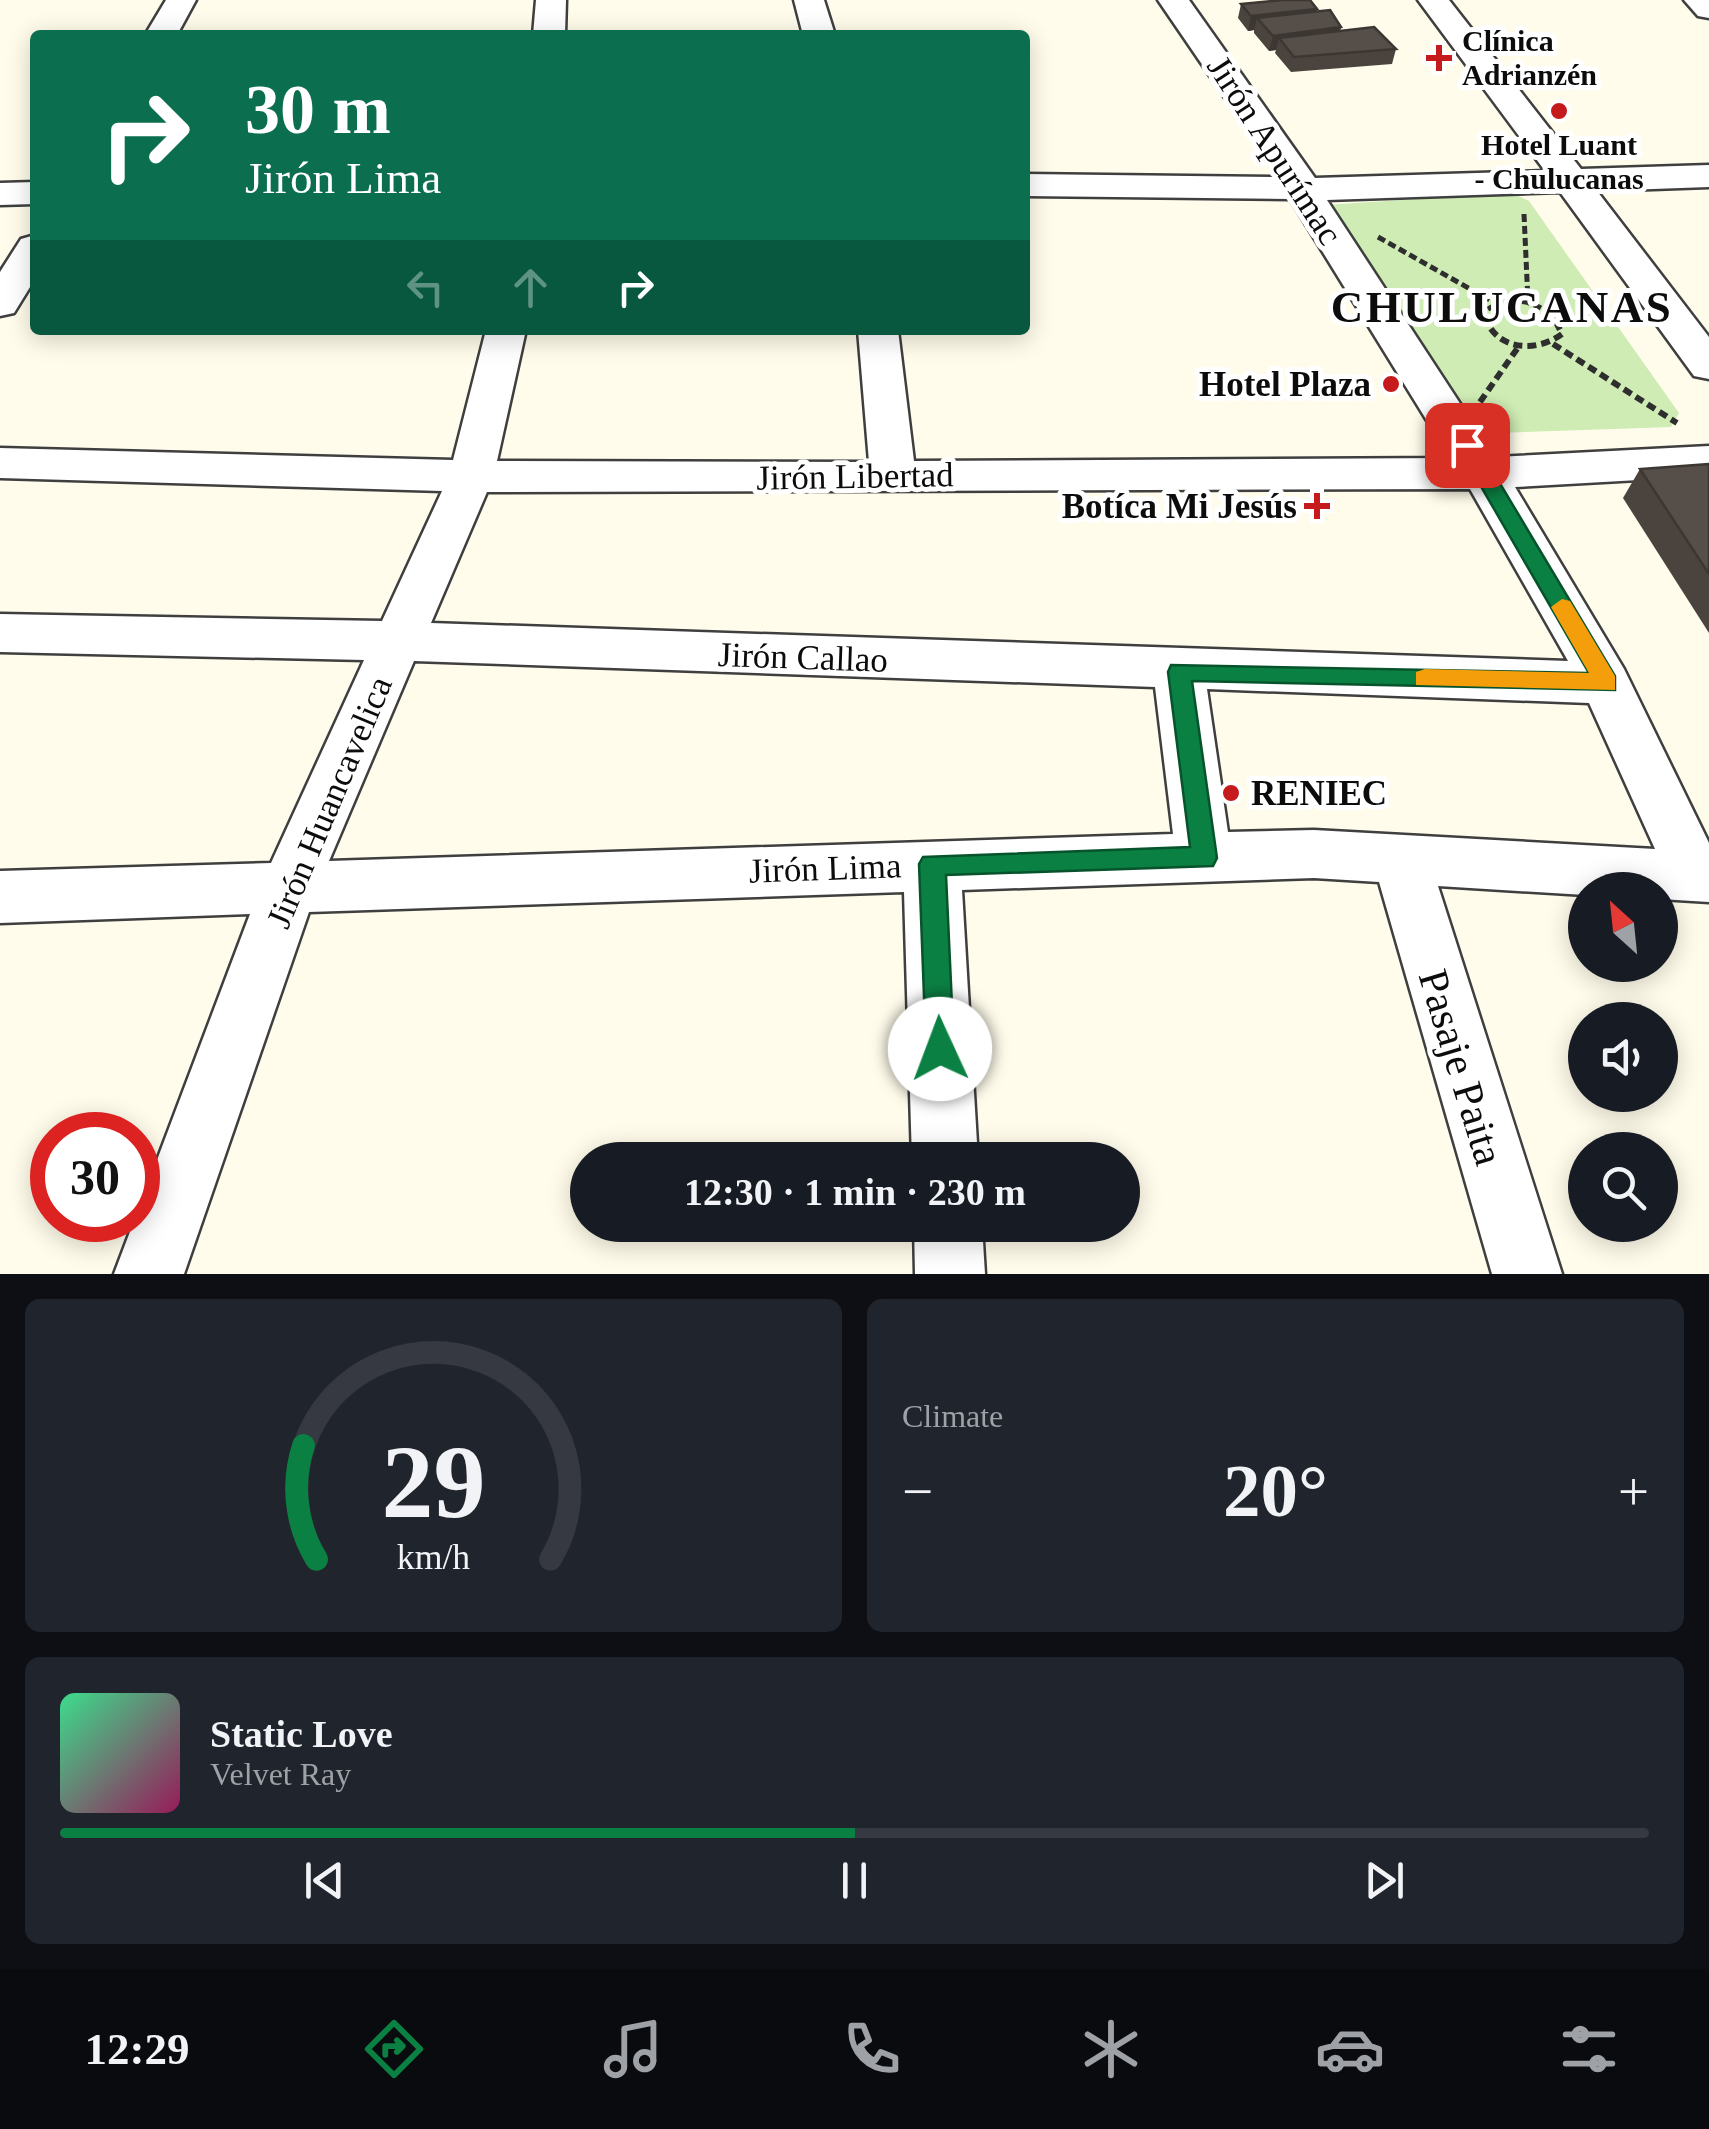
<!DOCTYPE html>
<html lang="en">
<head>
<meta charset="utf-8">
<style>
  :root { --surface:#171b24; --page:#20242c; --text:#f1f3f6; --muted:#9ea1a6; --line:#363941; --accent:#0b8043 }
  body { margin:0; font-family:"Times New Roman",serif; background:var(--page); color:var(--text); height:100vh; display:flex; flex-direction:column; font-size:38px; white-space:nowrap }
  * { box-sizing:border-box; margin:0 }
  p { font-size:32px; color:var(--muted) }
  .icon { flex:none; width:55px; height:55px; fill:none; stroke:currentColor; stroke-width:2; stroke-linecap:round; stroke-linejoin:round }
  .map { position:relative; height:1274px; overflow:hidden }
  .side { display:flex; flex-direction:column; gap:25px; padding:25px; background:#0d0f14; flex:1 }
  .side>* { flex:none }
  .hud { position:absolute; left:30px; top:30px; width:1000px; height:305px; border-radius:10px; box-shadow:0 5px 25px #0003; background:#0b6e4f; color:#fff; overflow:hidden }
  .needle { width:65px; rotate:333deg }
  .tools { position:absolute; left:1568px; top:872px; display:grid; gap:20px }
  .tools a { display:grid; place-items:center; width:110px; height:110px; border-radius:50%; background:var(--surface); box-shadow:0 5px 25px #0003; font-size:50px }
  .speed { position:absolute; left:30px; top:1112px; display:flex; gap:20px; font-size:50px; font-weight:700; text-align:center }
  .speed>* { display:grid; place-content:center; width:130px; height:130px; border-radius:50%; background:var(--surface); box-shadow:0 5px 25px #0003; line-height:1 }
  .speed .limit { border:15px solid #d22; background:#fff; color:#111 }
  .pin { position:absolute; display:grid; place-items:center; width:85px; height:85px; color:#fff; margin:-42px; border-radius:20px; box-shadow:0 5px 15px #0006 }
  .me { position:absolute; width:110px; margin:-55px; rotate:358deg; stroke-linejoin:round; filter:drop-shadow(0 0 8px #0008) }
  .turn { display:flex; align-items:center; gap:35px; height:210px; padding:0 50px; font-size:45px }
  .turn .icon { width:130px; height:130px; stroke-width:2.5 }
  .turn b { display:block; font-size:70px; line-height:85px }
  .lanes { display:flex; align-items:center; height:95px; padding:0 50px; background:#0003; justify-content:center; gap:50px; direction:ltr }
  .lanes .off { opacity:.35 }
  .big { font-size:75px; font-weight:800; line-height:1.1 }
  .side .widget { flex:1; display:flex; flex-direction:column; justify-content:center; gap:15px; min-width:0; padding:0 35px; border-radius:15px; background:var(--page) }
  .side .dial { align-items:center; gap:0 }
  .dial svg { height:260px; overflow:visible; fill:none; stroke:var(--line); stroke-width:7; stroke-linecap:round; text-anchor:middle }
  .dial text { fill:var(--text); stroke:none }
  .song { display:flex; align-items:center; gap:30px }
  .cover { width:120px; height:120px; border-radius:15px; background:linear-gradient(135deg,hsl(150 70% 55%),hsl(330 70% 35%)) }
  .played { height:10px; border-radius:5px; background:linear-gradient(90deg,var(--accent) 50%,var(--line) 50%) }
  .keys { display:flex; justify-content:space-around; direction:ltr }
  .heat { display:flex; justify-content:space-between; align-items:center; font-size:55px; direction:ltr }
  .side .tiles { flex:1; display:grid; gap:25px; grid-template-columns:1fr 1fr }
  .widget:last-child { grid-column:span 2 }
  .trip { position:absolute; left:570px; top:1142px; width:570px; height:100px; border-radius:50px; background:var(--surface); box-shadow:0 5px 25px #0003; font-weight:800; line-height:100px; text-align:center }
  .dock { display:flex; height:160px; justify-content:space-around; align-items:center; background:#090b0e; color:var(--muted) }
  .dock .icon { width:70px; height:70px }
  .dock .on { color:var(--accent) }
  .dock b { font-size:45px; color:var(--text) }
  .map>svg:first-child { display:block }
</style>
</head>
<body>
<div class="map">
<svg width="1709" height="1274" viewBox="0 0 1709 1274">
  <rect width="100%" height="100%" fill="#fffceb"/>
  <polygon fill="#ceecb3" points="1512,193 1529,201 1679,413 1671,427 1466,434 1324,205"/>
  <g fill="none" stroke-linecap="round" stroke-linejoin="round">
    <defs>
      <g id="minor">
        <polygon points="166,0 196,0 177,35 145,35"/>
        <polygon points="536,0 566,0 565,35 533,35"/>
        <polygon points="794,0 824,0 835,35 803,35"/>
        <path d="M1158,0h31l126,178 230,-7 -127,-171h31l132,169 128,-4v22l-112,4 112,146v42l-15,-3 -134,-184 -233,8 168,257 214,-11v30l-194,11 109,182 85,174v59l-49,-3v-9h-75v5l-147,-9 124,388h-70l-113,-392 -65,-4 -352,12 16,270h-66l-8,-268 -595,20 -125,362h-70l136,-360 -250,9v-52l271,-8 93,-203 -364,-8v-38l382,7 60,-130 -442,-13v-30l453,12 33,-130h40l-29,131 372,1 -11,-132h40l16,131 536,-3 -160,-259 -265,-3v-22l254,3zM1470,489l98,172 -1137,-38 56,-131zM414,661l741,26 18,147 -844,27zM1207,689l382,14 66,146 -341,-19 -86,2z"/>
        <polygon points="1684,0 1709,0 1709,18 1698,16"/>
        <polygon points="35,182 35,204 0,205 0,183"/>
        <polygon points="35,235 35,279 14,313 0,316 0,272 21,239"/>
        <polygon points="914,1225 982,1225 985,1274 915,1274"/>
      </g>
    </defs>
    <use href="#minor" stroke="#3f3f3f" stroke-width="5"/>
    <g stroke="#2e2e2e" stroke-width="5" stroke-dasharray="8 4" stroke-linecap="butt">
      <polyline points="1524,214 1528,302"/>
      <polyline points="1378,237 1495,303"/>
      <path d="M1486,319l-2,-7c22,-18 52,-13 71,7"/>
    </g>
    <g stroke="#2e2e2e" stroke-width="6" stroke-dasharray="9 5" stroke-linecap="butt">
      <path d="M1485,316c10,35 52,37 77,18l-9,-18"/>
      <polyline points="1553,344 1677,423"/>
      <polyline points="1480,402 1519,346"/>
    </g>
    <use href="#minor" fill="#fff" fill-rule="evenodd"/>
  </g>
  <g fill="#4a433e">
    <polygon points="1241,4 1316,11 1341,27 1340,31 1396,49 1392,64 1291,72 1275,53 1276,50 1269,51 1254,33 1254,30 1248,31 1238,18"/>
    <polygon points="1709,464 1709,633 1623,498 1640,469"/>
  </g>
  <g fill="#3c3732">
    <polygon points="1317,9 1313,23 1257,18 1254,30 1248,31 1251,16"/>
    <polygon points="1341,27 1337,42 1279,38 1276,50 1269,51 1273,36"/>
  </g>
  <g fill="#564e48" stroke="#3c3732" stroke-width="2.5">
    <polygon points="1283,0 1310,0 1317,9 1251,16 1241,4"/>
    <polygon points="1330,10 1341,27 1273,36 1257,18"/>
    <polygon points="1374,27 1396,49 1294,57 1279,38"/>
    <polygon points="1709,464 1709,574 1640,469"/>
  </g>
  <polygon fill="#0b8043" stroke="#07532c" stroke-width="2.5" points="1467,438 1474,440 1615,676 1615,690 1192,681 1217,858 1213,866 946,875 954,1049 950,1059 940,1063 930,1059 926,1049 919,864 923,857 1190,847 1168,672 1171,665 1589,673 1457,445"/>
  <polygon fill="#f59e0b" points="1562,599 1570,601 1615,676 1615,690 1416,685 1416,672 1425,669 1589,673 1551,607"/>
  <g fill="#c51b1d" stroke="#fff" stroke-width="4">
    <path d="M1434 43h10v10h10v10h-10v10h-10v-10h-10v-10h10z"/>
    <circle cx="1559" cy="111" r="10"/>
    <circle cx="1391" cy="384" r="10"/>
    <path d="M1312 491h10v10h10v10h-10v10h-10v-10h-10v-10h10z"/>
    <circle cx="1231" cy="793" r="10"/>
  </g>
  <g text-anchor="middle" stroke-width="10" stroke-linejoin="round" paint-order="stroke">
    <g font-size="30" font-weight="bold" fill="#0c0c0c" stroke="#fff" text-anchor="start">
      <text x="1462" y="51">Clínica<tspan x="1462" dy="34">Adrianzén</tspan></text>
      <text x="1559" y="155" text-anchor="middle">Hotel Luant<tspan x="1559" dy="34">- Chulucanas</tspan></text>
    </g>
    <g font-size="35" fill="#0c0c0c" stroke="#fff">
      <text transform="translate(1275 150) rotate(57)" y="12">Jirón Apurímac</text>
      <text transform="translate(855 476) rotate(-1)" y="12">Jirón Libertad</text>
      <text transform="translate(803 657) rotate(2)" y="12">Jirón Callao</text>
      <text transform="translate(329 802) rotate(-67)" y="12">Jirón Huancavelica</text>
      <text transform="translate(825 868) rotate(-2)" y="12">Jirón Lima</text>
    </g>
    <g font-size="35" font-weight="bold" fill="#0c0c0c" stroke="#fff" text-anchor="end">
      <text x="1371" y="396">Hotel Plaza</text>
      <text x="1297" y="518">Botíca Mi Jesús</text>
      <text x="1251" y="805" text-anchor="start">RENIEC</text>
    </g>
    <g font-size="42" fill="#0c0c0c" stroke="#fff">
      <text transform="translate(1462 1067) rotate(73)" y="15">Pasaje Paita</text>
    </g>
    <g font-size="45" font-weight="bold" letter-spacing="2.5" fill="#0c0c0c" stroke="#fff">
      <text x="1502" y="322">CHULUCANAS</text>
    </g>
  </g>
</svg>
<div class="tools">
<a><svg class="needle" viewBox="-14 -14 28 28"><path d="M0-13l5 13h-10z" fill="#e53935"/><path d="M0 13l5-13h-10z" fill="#9ea1a6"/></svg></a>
<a><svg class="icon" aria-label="sound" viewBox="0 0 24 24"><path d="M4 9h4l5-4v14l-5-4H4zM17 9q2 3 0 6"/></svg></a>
<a><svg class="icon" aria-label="search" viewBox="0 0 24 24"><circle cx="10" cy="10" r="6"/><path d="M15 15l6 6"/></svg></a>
</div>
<div class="speed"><div class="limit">30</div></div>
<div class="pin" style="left:1467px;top:445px;background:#d93025"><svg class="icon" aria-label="arrive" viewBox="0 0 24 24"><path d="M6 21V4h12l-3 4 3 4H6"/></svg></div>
<svg class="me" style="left:940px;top:1049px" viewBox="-20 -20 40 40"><circle r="19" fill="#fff"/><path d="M0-13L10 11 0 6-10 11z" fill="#0b8043"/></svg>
<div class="trip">12:30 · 1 min · 230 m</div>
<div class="hud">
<div class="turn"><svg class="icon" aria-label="right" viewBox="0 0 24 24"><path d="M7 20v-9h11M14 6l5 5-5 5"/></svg><div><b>30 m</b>Jirón Lima</div></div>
<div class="lanes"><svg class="icon off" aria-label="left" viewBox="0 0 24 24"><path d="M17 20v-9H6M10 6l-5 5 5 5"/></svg><svg class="icon off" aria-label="ahead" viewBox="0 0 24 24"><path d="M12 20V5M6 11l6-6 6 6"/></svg><svg class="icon" aria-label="right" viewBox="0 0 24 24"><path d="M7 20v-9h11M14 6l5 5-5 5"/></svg></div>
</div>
</div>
<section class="side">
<div class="tiles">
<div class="widget dial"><svg viewBox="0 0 100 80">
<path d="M14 69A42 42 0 1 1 86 69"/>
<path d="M14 69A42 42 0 0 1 10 34" stroke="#0b8043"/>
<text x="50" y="56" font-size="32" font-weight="700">29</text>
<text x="50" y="72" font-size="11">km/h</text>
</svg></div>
<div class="widget"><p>Climate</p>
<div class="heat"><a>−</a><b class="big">20°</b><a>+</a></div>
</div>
<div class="widget">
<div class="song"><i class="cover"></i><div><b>Static Love</b><p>Velvet Ray</p></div></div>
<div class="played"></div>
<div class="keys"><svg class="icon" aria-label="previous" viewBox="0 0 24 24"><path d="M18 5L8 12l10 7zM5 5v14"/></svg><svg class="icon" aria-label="pause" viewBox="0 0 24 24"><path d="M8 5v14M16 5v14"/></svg><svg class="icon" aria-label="next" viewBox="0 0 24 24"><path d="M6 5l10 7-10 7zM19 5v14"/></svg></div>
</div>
</div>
</section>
<nav class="dock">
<b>12:29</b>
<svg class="icon on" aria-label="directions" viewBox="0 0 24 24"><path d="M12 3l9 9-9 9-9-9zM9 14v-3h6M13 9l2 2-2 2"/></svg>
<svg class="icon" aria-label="music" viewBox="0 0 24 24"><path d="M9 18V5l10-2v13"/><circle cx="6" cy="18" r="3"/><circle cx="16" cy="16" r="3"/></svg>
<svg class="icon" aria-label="phone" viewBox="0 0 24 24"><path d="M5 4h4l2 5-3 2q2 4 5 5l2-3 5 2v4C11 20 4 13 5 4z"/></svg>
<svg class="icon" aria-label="climate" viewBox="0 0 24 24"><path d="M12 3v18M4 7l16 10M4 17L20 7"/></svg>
<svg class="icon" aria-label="car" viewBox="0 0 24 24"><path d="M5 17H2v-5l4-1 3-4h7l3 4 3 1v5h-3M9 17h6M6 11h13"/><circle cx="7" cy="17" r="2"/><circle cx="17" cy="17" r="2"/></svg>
<svg class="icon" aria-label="filters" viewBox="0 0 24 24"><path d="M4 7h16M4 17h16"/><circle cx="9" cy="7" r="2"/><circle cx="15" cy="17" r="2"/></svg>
</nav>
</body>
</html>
